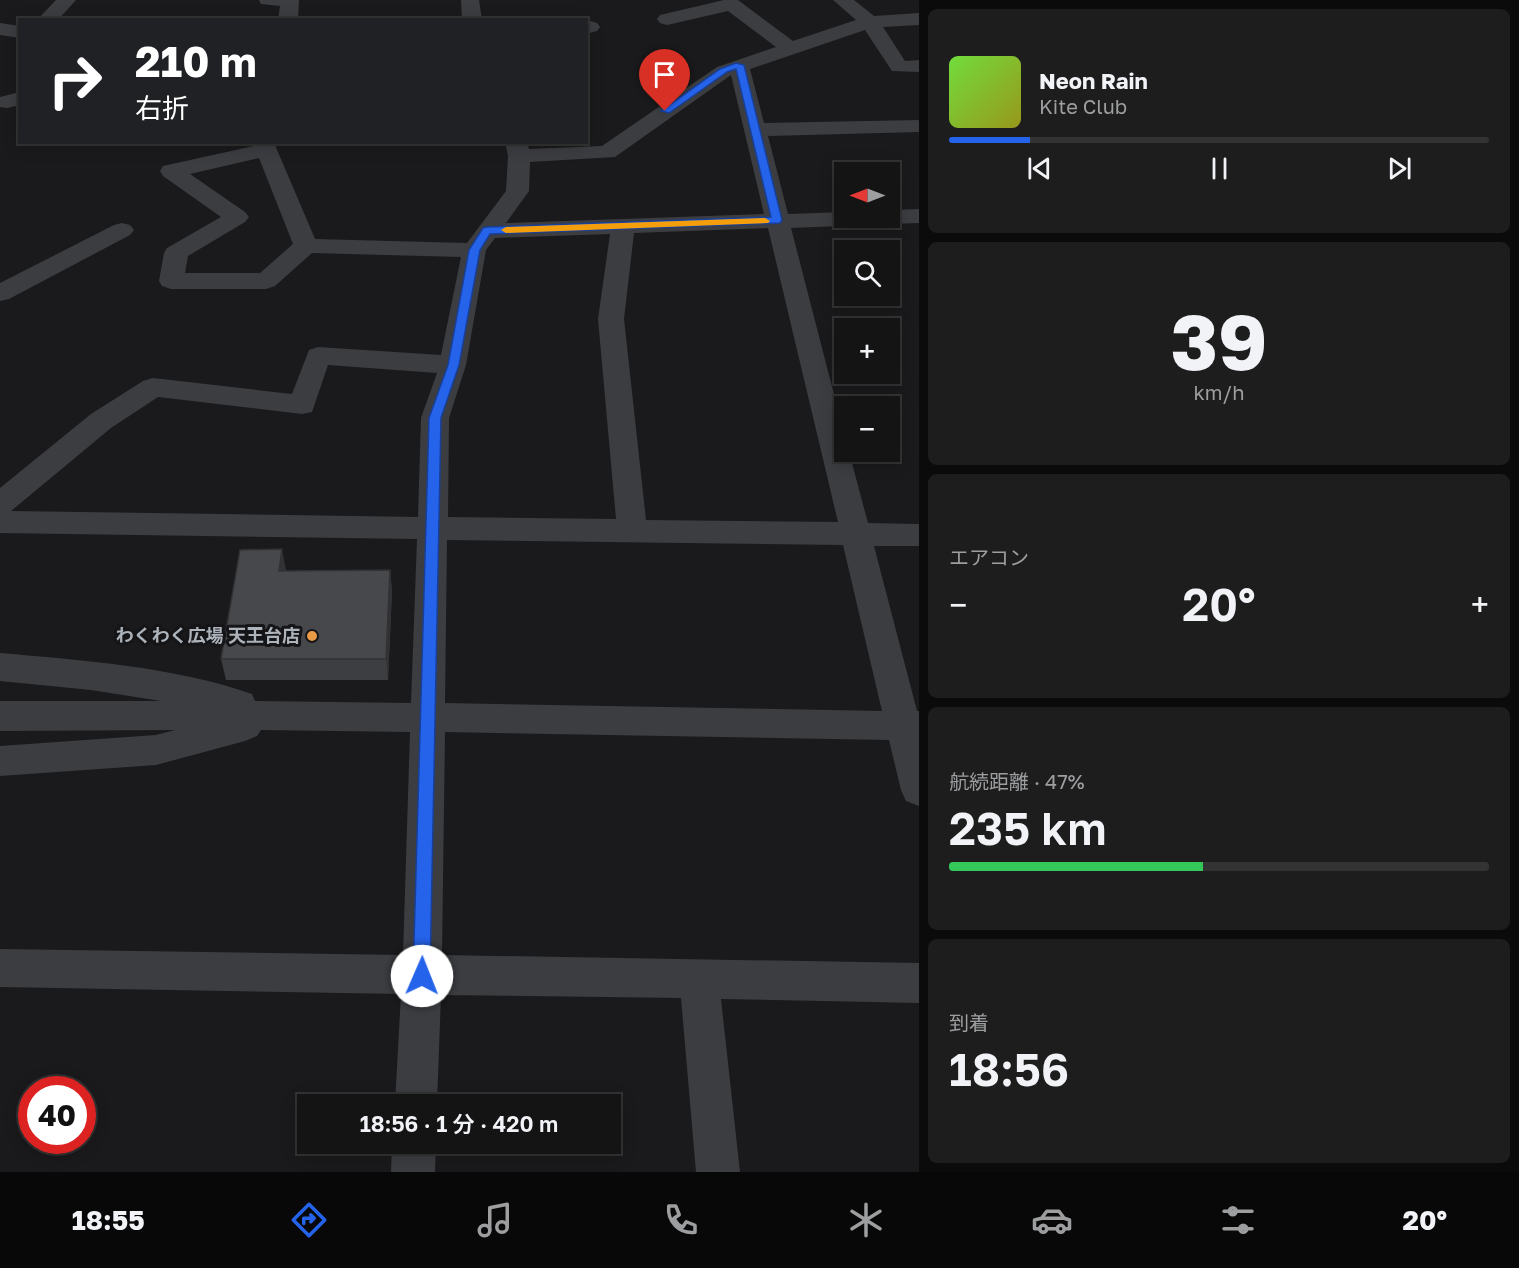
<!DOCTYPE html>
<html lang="ja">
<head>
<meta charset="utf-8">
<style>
  :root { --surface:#141415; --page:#1d1d1e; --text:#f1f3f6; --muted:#9d9ea0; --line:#333334; --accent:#2563eb }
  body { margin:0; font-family:"Golos Text","Noto Sans JP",sans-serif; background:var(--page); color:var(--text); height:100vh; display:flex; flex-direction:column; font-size:22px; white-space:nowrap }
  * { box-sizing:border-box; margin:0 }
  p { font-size:20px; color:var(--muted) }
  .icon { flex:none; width:33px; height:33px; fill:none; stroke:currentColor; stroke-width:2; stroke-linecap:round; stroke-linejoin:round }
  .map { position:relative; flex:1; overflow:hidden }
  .side { display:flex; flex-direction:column; gap:9px; padding:9px; background:#0b0b0c; width:600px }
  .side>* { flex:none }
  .guide { position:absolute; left:18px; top:18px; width:570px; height:126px; border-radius:0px; box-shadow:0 3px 15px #0003,0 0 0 2px var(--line); background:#202124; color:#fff; overflow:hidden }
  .needle { width:39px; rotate:270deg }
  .tools { position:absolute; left:834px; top:162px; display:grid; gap:12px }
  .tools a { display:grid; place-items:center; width:66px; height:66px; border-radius:0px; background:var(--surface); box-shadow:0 3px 15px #0003,0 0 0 2px var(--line); font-size:30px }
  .speed { position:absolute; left:18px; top:1076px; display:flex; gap:12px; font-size:30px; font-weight:700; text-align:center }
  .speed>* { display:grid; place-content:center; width:78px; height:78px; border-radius:50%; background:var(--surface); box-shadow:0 3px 15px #0003,0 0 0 2px var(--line); line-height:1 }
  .speed .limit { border:9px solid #d22; background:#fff; color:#111 }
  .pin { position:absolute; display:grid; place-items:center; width:51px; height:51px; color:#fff; margin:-62px -26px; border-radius:50% 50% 50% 0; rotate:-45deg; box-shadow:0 0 6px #0007 }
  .pin .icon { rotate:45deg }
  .me { position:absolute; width:66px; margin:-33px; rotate:1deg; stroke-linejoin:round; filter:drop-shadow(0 0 4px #0008) }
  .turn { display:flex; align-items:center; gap:21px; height:126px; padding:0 18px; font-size:27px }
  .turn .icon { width:78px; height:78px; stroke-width:2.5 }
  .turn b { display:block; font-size:42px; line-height:51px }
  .big { font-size:45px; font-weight:600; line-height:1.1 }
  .side .tile { flex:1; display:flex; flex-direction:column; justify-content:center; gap:9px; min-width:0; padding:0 21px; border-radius:9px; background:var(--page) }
  .side .dial { align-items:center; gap:0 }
  .dial b { font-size:78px; line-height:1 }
  .song { display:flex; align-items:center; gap:18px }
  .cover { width:72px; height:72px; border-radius:9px; background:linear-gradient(135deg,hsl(100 70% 55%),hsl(60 70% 35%)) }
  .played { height:6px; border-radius:3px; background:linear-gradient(90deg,var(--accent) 15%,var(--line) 15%) }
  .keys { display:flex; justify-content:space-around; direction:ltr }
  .heat { display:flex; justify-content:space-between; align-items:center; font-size:33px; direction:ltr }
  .charge { height:9px; border-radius:4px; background:linear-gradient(90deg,#34c759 47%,var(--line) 0) }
  .trip { position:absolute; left:297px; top:1094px; width:324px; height:60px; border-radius:0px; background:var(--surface); box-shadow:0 3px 15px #0003,0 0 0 2px var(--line); font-weight:600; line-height:60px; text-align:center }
  .dock { display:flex; height:96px; justify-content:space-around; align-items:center; background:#080808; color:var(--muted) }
  .dock .icon { width:42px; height:42px }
  .dock .active { color:var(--accent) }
  .dock b { font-size:27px; color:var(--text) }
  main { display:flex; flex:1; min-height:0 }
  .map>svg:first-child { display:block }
</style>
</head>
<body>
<main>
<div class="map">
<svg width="919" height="1172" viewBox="0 0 919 1172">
  <rect width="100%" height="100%" fill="#1a1a1c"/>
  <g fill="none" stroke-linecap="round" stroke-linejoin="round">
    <g fill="#3b3d41" fill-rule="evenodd">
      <polygon points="56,0 76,0 58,20 37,20"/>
      <polygon points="259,0 299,0 298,20 278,20 280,6 261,4"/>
      <polygon points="461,0 479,0 482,20 462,20"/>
      <path d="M724,0h14l55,41 63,-21 -23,-20h21l20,16 45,-3v12l-36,2 22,34 14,-1v12l-27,-1 -27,-41 -115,39 14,54 155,-3v12l-151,4 20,78 56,-2v6h32l-4,5 -8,2 -73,3 53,205v19h5l19,71 51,1v22h-45l43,165h2v95l-13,-5 -5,-11 -12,-50 -444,-8 -3,223 477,8v40l-198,-4 19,173h-44l-15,-174 -240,-3 -4,109h-42l6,-110 -401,-7v-38l403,6 7,-223 -149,-2 -4,6 -12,5 -89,24 -156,11v-30l156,-11 19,-5 -175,1v-30h161l-70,-11 -91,-9v-28c80,7 176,14 252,41l3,7 156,2 6,-164 -417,-6v-45l91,-74 52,-33 10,-3 139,16 17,-44 9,-3 123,8 20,-98 -149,-4 -37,33 -9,3h-95l-9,-3 -3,-5 5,-28 3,-5 54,-31 -58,-41 -3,-5 3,-5 104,-23 8,2 40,94 152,4 39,-52 2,-35 -3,-14h22l2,7 73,-3 115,-79 59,-20 -48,-36 -61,14 -7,-2 -3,-4 3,-4zM731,75l33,139 -258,9 23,-32 1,-29 85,-5zM259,158l34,86 -33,29h-75l3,-17 57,-34 4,-5 -4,-5 -55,-38zM768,228l70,294 -192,-2 -22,-201 10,-86zM610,234l-12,85 18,200 -168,-2 1,-99 17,-53 20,-115 9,-12zM328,365l109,8 -16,45 -3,99 -407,-6 100,-83 47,-31 144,17 10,-2zM447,540l396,5 39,166 -437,-8z"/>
      <polygon points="590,21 597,23 600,27 597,31 586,34 586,22"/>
      <polygon points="0,23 20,26 20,38 0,35"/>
      <polygon points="20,92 20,105 7,108 0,107 0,97"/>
      <polygon points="919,209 919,223 890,224 882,222 879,218 890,218 890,210"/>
      <polygon points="122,223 130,225 134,230 130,235 9,299 0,301 0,283 114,225"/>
      <polygon points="392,1143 436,1143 435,1172 391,1172"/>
    </g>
  </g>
  <polygon fill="#3d3e41" points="390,570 392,591 388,680 226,680 221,659 286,571"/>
  <g fill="#323235">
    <polygon points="282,549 286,570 283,593 279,571"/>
    <polygon points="390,570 392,591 388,680 386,659"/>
  </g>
  <polygon fill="#47484c" stroke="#323235" stroke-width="1.5" points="282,549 279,571 390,570 386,659 221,659 240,550"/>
  <polygon fill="#2563eb" stroke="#184099" stroke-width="1.5" points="736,63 744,65 782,220 780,223 490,234 480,250 459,365 441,418 430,976 428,982 422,985 416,982 413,976 429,418 448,365 469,250 483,228 487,227 771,217 736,69 727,72 669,113 661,111 720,69"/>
  <polygon fill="#f59e0b" points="765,218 770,221 768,223 506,233 501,230 506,227"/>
  <circle fill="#e89a46" stroke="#151517" stroke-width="2" cx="312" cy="636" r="6"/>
  <g text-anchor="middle" stroke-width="6" stroke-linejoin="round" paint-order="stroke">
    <g font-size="18" font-weight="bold" fill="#adb3bb" stroke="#151517" text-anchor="end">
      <text x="300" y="642">わくわく広場 天王台店</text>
    </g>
  </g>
</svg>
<div class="tools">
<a><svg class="needle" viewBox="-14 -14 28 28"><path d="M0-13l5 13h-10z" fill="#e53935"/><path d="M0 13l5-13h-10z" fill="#9d9ea0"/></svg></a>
<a><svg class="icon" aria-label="search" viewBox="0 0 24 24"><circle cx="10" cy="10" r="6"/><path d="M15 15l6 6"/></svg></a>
<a>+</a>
<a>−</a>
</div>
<div class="speed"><div class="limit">40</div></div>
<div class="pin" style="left:665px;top:111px;background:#d93025"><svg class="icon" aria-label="arrive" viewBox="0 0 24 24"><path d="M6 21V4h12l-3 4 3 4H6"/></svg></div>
<svg class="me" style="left:422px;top:976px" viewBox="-20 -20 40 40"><circle r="19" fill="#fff"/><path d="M0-13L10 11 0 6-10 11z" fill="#2563eb"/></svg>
<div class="trip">18:56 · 1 分 · 420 m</div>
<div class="guide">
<div class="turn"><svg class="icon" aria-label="right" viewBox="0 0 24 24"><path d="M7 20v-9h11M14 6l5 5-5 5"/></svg><div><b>210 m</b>右折</div></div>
</div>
</div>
<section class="side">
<div class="tile">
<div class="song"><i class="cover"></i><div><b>Neon Rain</b><p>Kite Club</p></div></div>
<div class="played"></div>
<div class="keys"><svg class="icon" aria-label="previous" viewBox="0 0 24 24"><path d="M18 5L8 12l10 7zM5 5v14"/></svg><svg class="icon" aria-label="pause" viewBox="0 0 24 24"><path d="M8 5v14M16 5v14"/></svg><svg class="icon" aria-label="next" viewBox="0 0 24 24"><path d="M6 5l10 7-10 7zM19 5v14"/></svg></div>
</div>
<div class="tile dial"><b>39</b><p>km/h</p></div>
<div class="tile"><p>エアコン</p>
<div class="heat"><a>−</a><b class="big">20°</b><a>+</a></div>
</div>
<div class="tile"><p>航続距離 · 47%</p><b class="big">235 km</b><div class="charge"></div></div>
<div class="tile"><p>到着</p><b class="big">18:56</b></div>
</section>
</main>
<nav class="dock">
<b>18:55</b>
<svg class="icon active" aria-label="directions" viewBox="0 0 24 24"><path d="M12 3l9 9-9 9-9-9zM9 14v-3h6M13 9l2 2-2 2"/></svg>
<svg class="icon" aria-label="music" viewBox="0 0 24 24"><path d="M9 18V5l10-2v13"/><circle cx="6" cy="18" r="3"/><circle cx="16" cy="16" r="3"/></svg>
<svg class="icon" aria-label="phone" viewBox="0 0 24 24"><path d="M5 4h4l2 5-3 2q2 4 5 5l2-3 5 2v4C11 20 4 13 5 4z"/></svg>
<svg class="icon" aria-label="climate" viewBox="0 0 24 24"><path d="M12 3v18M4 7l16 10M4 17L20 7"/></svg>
<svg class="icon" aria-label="car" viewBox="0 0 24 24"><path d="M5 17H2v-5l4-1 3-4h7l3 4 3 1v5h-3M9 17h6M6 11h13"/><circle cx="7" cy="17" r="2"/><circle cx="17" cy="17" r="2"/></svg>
<svg class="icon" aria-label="filters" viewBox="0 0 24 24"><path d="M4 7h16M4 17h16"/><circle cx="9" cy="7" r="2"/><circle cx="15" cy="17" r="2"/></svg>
<b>20°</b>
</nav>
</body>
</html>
